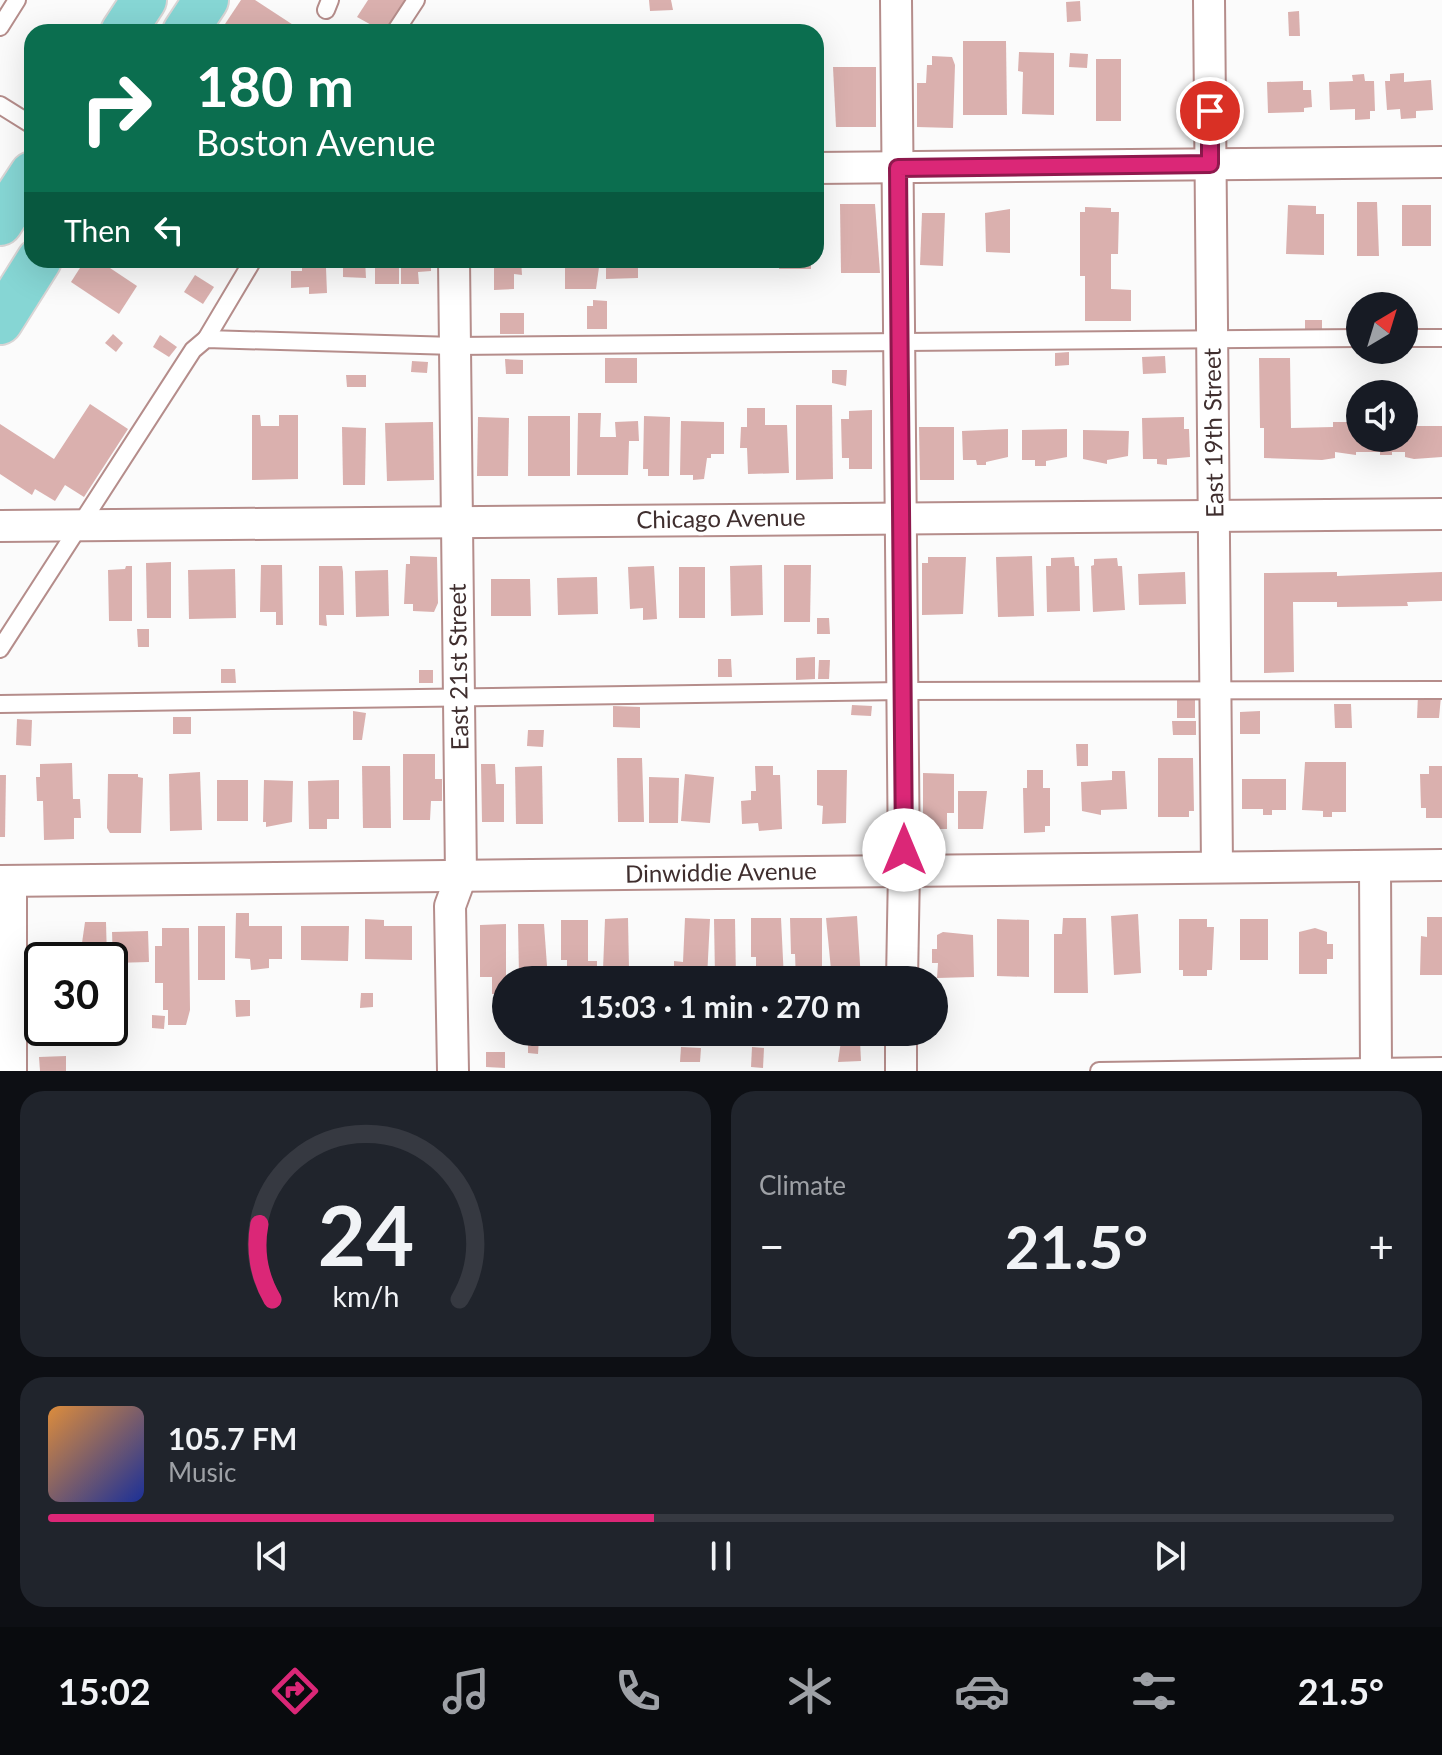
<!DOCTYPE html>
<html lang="en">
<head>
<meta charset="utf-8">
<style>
  :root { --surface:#171b24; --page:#20242c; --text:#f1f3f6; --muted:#9ea1a6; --line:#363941; --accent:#db2777 }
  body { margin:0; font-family:Lato,sans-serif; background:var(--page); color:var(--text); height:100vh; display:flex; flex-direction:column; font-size:30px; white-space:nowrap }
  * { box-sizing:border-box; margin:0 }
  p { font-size:26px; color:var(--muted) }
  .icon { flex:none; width:44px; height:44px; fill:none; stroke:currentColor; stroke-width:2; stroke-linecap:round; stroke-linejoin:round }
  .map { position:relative; height:1071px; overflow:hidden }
  .panel { display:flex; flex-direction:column; gap:20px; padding:20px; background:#0d0f14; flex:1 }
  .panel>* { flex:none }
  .banner { position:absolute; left:24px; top:24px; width:800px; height:244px; border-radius:24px; box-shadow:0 8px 32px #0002; background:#0b6e4f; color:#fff; overflow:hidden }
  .needle { width:52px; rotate:38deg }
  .fabs { position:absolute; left:1346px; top:292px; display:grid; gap:16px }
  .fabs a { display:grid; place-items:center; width:72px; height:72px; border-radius:50%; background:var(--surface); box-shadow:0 8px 32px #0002; font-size:40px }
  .speed { position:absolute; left:24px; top:942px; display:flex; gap:16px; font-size:40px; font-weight:700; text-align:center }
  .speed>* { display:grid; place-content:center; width:104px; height:104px; border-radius:50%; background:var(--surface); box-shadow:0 8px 32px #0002; line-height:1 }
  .speed .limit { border:4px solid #111; border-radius:12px; background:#fff; color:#111 }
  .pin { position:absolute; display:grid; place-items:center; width:68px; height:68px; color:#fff; margin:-34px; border:4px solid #fff; border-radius:50%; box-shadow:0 2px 8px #0007 }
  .me { position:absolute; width:88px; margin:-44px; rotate:0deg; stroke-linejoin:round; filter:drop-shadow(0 0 6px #0008) }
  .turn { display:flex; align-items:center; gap:28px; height:168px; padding:0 40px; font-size:36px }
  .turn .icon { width:104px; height:104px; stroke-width:2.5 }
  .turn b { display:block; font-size:56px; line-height:68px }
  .then { display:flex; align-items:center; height:76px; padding:0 40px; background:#0003; gap:16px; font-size:30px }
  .big { font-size:60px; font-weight:700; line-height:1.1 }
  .panel .tile { flex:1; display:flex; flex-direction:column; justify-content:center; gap:12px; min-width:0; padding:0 28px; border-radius:24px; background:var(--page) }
  .panel .dial { align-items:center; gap:0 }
  .dial svg { height:208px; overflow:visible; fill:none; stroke:var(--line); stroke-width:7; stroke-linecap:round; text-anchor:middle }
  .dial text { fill:var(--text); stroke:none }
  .song { display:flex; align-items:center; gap:24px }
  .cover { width:96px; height:96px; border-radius:12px; background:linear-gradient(135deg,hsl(30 70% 55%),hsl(230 70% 35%)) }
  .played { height:8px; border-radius:4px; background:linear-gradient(90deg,var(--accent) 45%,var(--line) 45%) }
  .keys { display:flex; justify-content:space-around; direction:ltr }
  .heat { display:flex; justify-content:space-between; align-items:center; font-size:44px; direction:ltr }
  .panel .tiles { flex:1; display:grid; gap:20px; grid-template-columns:1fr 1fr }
  .tile:last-child { grid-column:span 2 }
  .trip { position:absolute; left:492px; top:966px; width:456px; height:80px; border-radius:40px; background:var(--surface); box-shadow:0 8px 32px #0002; font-weight:700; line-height:80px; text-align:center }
  .tab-bar { display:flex; height:128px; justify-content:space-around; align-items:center; background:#090b0e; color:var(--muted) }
  .tab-bar .icon { width:56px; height:56px }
  .tab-bar .on { color:var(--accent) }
  .tab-bar b { font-size:36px; color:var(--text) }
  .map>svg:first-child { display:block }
</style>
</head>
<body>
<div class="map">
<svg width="1442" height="1071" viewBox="0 0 1442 1071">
  <rect width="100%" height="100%" fill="#fbfbfb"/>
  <g fill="#dab0ae">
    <polygon points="241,0 255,0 304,32 231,32 223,27"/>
    <polygon points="368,0 405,0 384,32 357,17"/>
    <polygon points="649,0 671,0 673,10 650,11"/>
    <polygon points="1080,1 1081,21 1067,22 1066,2"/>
    <polygon points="1299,11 1300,36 1289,36 1288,12"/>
    <polygon points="963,41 1006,41 1007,115 963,115"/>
    <polygon points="1019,52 1054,53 1054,115 1022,114 1023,72 1018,71"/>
    <polygon points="1070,53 1088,54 1087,68 1069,67"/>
    <polygon points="932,56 952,57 955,65 953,128 917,127 917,83 926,83 927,65 932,65"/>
    <rect x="1096" y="59" width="25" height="62"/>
    <polygon points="833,67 876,67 876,127 836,127"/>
    <polygon points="1404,73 1404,82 1431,80 1433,110 1416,111 1416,118 1401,119 1400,109 1387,110 1385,81 1390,81 1390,74"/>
    <polygon points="1364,74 1365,81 1374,81 1375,111 1370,111 1370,119 1355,120 1355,109 1330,110 1329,82 1353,81 1352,75"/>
    <polygon points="1303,81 1303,90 1311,90 1312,107 1304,108 1304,112 1268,113 1267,82"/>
    <polygon points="1357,202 1377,202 1379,256 1357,256"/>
    <polygon points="840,204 875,204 880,273 841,273"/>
    <polygon points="1288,205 1316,206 1316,214 1324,214 1324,255 1286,254"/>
    <rect x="1402" y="205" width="29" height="41"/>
    <polygon points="1085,207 1111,208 1111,212 1119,212 1118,254 1111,254 1111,289 1131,290 1131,321 1085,321 1085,276 1080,276 1080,212 1085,212"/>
    <polygon points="1010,209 1010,253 986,252 985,213"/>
    <polygon points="922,213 945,213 943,266 920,265"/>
    <polygon points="85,260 98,260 137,286 119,314 71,282"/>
    <polygon points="302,260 333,260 333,267 326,268 327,293 309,294 309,287 291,288 291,271 302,271"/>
    <polygon points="343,260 365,260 366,278 343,277"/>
    <rect x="375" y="260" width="24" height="24"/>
    <polygon points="401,260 431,260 431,271 418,272 419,284 401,284"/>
    <polygon points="494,260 521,260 522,275 514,274 514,289 494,290"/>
    <polygon points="565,260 600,260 596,289 565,289"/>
    <polygon points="606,260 638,260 638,278 606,279"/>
    <rect x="712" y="260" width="25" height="6"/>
    <rect x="779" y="260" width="32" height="9"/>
    <polygon points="195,275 214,287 203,304 184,292"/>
    <polygon points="593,300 607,301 607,329 587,329 587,306 593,306"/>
    <rect x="500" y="313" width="24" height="21"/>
    <rect x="1305" y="320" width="17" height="11"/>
    <polygon points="113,334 123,343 116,352 105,343"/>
    <polygon points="160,335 177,347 169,357 153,347"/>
    <polygon points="1069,352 1069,365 1055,366 1055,353"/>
    <polygon points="1165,356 1166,373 1143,374 1142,357"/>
    <rect x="605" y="358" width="32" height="25"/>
    <polygon points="1259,358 1290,358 1291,428 1333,427 1333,422 1360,422 1360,438 1404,438 1404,426 1442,426 1442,457 1414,459 1405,457 1405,452 1392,452 1392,455 1380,455 1380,452 1356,452 1356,455 1335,452 1335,458 1322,460 1264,458 1264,428 1260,428"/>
    <polygon points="505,359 523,360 523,374 506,374"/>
    <polygon points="412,361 428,362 427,373 411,372"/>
    <polygon points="832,370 847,370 846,386 832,383"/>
    <polygon points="346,375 366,375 366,387 347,387"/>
    <polygon points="90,404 128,429 84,497 65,485 55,501 35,489 32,495 0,474 0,424 54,459"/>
    <polygon points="796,405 832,405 833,479 796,480"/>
    <polygon points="747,408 765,408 765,425 787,425 789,473 748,474 747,448 740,448 741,427 747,427"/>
    <polygon points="872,410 872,469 849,469 849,458 842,458 841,419 849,419 849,411"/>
    <polygon points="578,413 601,413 600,437 616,437 615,422 638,421 639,441 629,441 628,475 577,475"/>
    <polygon points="252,415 260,415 261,426 279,426 279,415 298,415 298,479 252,480"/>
    <rect x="528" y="416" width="42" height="60"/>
    <polygon points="644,416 670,417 669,476 648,476 648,469 643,469"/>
    <polygon points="478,417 509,418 508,476 477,476"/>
    <polygon points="1184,417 1184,429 1189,429 1190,457 1167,459 1167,465 1157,464 1157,459 1143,459 1142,418"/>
    <polygon points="681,421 724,422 724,454 711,454 711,458 707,458 704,479 693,480 693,475 680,475"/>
    <polygon points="433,422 434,480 387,481 385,423"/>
    <polygon points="342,427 366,428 365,485 343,485"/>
    <polygon points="919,427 954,427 954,480 920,480"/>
    <polygon points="1008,429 1008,457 986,462 986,465 977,465 976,460 963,460 962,431"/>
    <polygon points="1067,429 1067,457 1046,461 1046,466 1035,466 1035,460 1022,460 1022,430"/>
    <polygon points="1083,430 1129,431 1128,456 1107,460 1107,464 1083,459"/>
    <polygon points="410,556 437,557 438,603 434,612 413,611 413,604 404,604 406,564 410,564"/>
    <polygon points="1032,556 1034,616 998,617 996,557"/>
    <polygon points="928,557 966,557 963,614 922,615 922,563 928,563"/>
    <polygon points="1074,557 1075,566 1079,566 1080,611 1047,612 1046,566 1051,566 1051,558"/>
    <polygon points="1117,558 1118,566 1122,566 1125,610 1093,612 1091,566 1094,565 1094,559"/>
    <polygon points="171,562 171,618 147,618 146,563"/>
    <polygon points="261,565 282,565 283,625 276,625 276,612 260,612"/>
    <polygon points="762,565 763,615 731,616 730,566"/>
    <polygon points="784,565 811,565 810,622 784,622"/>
    <polygon points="126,566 132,566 132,621 109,621 108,570 125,569"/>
    <polygon points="319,566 342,566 343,572 344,615 326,615 327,626 319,625"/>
    <polygon points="654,566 657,619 643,620 643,608 630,609 628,567"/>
    <rect x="679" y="567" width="26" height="51"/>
    <polygon points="235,569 236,618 189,619 188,570"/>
    <polygon points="388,570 389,616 356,617 355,571"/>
    <polygon points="1185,572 1186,604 1139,605 1138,574"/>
    <polygon points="1337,572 1337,576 1442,572 1442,601 1407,602 1408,606 1337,607 1337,602 1293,602 1294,672 1264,673 1264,573"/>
    <polygon points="597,577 598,614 558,615 557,578"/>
    <polygon points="491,579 530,579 531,616 491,616"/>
    <polygon points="817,618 829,618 830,634 817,634"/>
    <polygon points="137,629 149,629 149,647 138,647"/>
    <polygon points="815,657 815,679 796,680 796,658"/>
    <polygon points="718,659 731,659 732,677 718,677"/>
    <polygon points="819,660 830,660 829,679 818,679"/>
    <polygon points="221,669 235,669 236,683 221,683"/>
    <rect x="419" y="670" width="14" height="13"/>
    <polygon points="1418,695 1441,696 1439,718 1417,718"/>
    <rect x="1177" y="698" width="18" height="20"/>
    <polygon points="1334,704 1351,704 1352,728 1335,728"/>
    <polygon points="852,705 872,706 871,716 851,715"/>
    <polygon points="613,706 640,707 640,728 613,727"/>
    <polygon points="353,711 366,713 362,740 353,740"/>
    <polygon points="1260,711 1260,734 1240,734 1240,712"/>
    <rect x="173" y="717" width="18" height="17"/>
    <polygon points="17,719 32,720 31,746 16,745"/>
    <polygon points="1172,721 1196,721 1196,735 1173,735"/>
    <polygon points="528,730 544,730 543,747 527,746"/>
    <polygon points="1076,744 1088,744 1088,766 1077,766"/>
    <polygon points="403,754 435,754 435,779 442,779 442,801 431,801 430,820 403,820"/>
    <polygon points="617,758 642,758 644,822 618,822"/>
    <polygon points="1158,758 1193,758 1194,811 1189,811 1189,817 1158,817"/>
    <polygon points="1305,762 1346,762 1346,812 1332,812 1332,817 1323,817 1323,811 1302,810"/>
    <polygon points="72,763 73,799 80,799 81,818 74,818 74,839 44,840 43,801 37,801 36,777 40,777 40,764"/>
    <polygon points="481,764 495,764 496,784 504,784 504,822 482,822"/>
    <polygon points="362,766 390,766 391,828 363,828"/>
    <polygon points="542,766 543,824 516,824 515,767"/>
    <polygon points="755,766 773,766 773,775 780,775 782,829 759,831 758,823 742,824 741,801 751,800 751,791 756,791"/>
    <polygon points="1429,766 1442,766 1442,818 1426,818 1426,808 1421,808 1420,774 1429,774"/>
    <polygon points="817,770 847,770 846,823 822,824 823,806 817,805"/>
    <polygon points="1027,770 1043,770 1043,788 1050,788 1050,826 1045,826 1045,832 1024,833 1023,788 1027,788"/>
    <polygon points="1112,771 1125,771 1127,809 1101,810 1101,815 1082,811 1081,782 1112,780"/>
    <polygon points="200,772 202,830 170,831 169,774"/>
    <polygon points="923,773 954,774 954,813 947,813 947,829 923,829"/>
    <polygon points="108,774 138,774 138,777 143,778 141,833 110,833 107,828"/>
    <polygon points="685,774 714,777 710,823 681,821"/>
    <polygon points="0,775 6,775 5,837 0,837"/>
    <polygon points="649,777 679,778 678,823 649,823"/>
    <polygon points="1242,779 1286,779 1286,810 1272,810 1272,815 1263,815 1263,809 1242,809"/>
    <rect x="217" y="780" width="31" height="41"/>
    <polygon points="264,780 293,781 292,822 266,827 266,822 263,822"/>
    <polygon points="339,780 339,819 327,819 327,829 309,829 308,781"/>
    <polygon points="958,791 987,791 983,829 958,829"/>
    <polygon points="236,913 249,913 249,926 282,926 282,959 269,959 269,968 251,970 250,959 235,958"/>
    <polygon points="1138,914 1141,973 1114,975 1111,916"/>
    <polygon points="857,916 861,980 832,980 826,918"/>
    <polygon points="1427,917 1442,917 1442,975 1420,975 1421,936 1427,937"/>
    <polygon points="628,918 629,970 603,970 605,919"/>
    <polygon points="685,918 710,919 707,978 674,976 674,961 683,962"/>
    <polygon points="751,918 781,918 784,980 756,980 756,957 751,957"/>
    <polygon points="790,918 822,918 822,980 796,980 795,954 791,954"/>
    <polygon points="1063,918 1086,918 1088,993 1054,993 1054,934 1062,934"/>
    <polygon points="365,919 384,920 384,926 412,926 412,960 365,959"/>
    <polygon points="714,919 735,919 736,980 715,976"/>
    <polygon points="997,919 1029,920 1029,977 997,976"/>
    <polygon points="1179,919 1207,919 1207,927 1214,927 1212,970 1207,970 1207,976 1183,976 1183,970 1179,970"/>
    <rect x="1240" y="919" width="28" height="41"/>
    <polygon points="561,920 588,920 588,961 597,961 597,980 567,980 567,960 561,960"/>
    <polygon points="85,922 106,922 107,960 80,957"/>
    <polygon points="506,924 506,976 511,976 511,980 506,980 506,994 492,994 492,977 480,977 480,925"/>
    <polygon points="518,924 544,924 548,980 519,976"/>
    <rect x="198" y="926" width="27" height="54"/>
    <polygon points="301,926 349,926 348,961 301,960"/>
    <polygon points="162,928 189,928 190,1010 186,1025 168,1025 168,1010 163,1010 163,983 155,983 155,946 162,946"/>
    <polygon points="1315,928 1327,932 1327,944 1333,944 1333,959 1327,959 1327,974 1299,974 1299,932"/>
    <polygon points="148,931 149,962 113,963 112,932"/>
    <polygon points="943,932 973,935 974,977 937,978 938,963 932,963 932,949 937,949 937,935"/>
    <polygon points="361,993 373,993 373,1007 360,1008"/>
    <polygon points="235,1000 250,1000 250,1016 236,1017"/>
    <polygon points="152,1015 165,1016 164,1029 152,1028"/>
    <polygon points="528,1038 539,1038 538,1054 528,1053"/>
    <polygon points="841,1041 860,1041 861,1061 838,1062"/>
    <polygon points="681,1047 701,1048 700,1062 680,1062"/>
    <polygon points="752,1047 764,1048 763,1068 751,1067"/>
    <polygon points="486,1052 505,1052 505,1068 486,1067"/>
    <polygon points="66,1056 66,1071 40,1071 39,1057"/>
  </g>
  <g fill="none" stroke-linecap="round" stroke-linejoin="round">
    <defs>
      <g id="lane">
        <polyline points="326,10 330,0"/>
        <polyline points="0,27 17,0"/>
        <polyline points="395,32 416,0"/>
        <polyline points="0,105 32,125"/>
        <polyline points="1404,338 1442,338"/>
        <polyline points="206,339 253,260"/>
        <polyline points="0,649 193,350 206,339 455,346 1360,338"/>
        <polyline points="0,704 903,691 1442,690"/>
        <polyline points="1099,1071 1442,1066"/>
      </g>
      <g id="street">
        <polyline points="896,0 904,870 902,980"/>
        <polyline points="1209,0 1217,866"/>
        <polyline points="816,168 1442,162"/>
        <polyline points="0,526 1442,514"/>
        <polyline points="1375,866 1376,1071"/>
        <polyline points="0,881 1442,865"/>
        <polyline points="11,881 11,1071"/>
        <polyline points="453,1071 450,906 461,876 454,260"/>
        <polyline points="901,1071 901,1032"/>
      </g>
      <g id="primary">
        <polyline points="123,32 144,0"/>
        <polyline points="185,32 206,0"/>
        <polyline points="0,223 32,174"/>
        <polyline points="0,322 39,260"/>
      </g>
    </defs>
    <use href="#lane" stroke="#b58d8b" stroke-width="20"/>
    <use href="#street" stroke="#b58d8b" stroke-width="34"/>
    <use href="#primary" stroke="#d9d5d5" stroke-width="48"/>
    <use href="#lane" stroke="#fff" stroke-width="16"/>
    <use href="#street" stroke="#fff" stroke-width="30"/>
    <use href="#primary" stroke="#86d6d4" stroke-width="44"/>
  </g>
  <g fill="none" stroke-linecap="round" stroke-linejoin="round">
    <defs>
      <polyline id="route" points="904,850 898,168 1210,164 1210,111"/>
    </defs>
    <use href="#route" stroke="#8e194d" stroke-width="20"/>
    <use href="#route" stroke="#db2777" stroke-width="14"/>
  </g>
  <g text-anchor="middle" stroke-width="7" stroke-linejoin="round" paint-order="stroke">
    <g font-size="24" fill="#3f2e2e" stroke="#fff">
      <text transform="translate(1214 433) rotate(-91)" y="8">East 19th Street</text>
      <text transform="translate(721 519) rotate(-1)" y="8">Chicago Avenue</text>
      <text transform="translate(459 667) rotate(-91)" y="8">East 21st Street</text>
      <text transform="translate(721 873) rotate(-1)" y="8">Dinwiddie Avenue</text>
    </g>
  </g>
</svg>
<div class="fabs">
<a><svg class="needle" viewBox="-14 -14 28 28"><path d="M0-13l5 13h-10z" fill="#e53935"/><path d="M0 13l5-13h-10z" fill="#9ea1a6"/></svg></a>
<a><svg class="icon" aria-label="sound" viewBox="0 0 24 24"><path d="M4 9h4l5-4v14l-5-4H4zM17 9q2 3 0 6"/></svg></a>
</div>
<div class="speed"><div class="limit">30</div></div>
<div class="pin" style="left:1210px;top:111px;background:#d93025"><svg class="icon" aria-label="arrive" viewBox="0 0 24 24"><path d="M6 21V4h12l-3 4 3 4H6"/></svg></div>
<svg class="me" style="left:904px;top:850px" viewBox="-20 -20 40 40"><circle r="19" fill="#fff"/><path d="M0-13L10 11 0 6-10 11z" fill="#db2777"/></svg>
<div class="trip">15:03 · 1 min · 270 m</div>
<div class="banner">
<div class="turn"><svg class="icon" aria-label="right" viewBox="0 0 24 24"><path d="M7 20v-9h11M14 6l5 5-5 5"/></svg><div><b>180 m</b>Boston Avenue</div></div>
<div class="then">Then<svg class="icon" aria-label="left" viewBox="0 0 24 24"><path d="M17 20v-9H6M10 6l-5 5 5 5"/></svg></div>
</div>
</div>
<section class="panel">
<div class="tiles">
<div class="tile dial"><svg viewBox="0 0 100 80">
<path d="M14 69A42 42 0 1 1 86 69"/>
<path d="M14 69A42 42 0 0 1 9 40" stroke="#db2777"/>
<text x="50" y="56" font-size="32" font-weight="700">24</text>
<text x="50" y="72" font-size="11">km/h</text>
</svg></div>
<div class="tile"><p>Climate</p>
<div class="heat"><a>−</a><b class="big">21.5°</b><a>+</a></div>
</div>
<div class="tile">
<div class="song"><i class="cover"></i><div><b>105.7 FM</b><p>Music</p></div></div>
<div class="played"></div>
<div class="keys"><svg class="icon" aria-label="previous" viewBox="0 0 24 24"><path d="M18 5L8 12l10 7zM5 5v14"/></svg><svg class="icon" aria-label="pause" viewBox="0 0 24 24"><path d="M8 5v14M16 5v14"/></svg><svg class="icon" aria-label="next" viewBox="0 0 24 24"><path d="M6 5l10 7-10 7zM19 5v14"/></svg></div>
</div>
</div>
</section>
<nav class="tab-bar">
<b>15:02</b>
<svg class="icon on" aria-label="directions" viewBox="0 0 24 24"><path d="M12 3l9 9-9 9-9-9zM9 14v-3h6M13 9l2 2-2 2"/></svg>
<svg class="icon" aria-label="music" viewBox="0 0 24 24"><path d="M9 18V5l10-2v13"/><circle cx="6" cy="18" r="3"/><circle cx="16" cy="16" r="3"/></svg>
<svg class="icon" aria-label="phone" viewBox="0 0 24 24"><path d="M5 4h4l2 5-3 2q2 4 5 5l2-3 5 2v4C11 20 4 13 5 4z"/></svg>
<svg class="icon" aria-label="climate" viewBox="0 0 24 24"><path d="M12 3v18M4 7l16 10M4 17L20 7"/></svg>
<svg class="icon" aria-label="car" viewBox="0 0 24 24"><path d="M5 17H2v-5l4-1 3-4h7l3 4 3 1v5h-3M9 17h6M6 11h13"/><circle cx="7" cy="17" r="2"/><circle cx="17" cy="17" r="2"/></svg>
<svg class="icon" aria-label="filters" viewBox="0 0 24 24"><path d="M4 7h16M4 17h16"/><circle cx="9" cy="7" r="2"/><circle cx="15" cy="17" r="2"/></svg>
<b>21.5°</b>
</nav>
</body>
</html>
